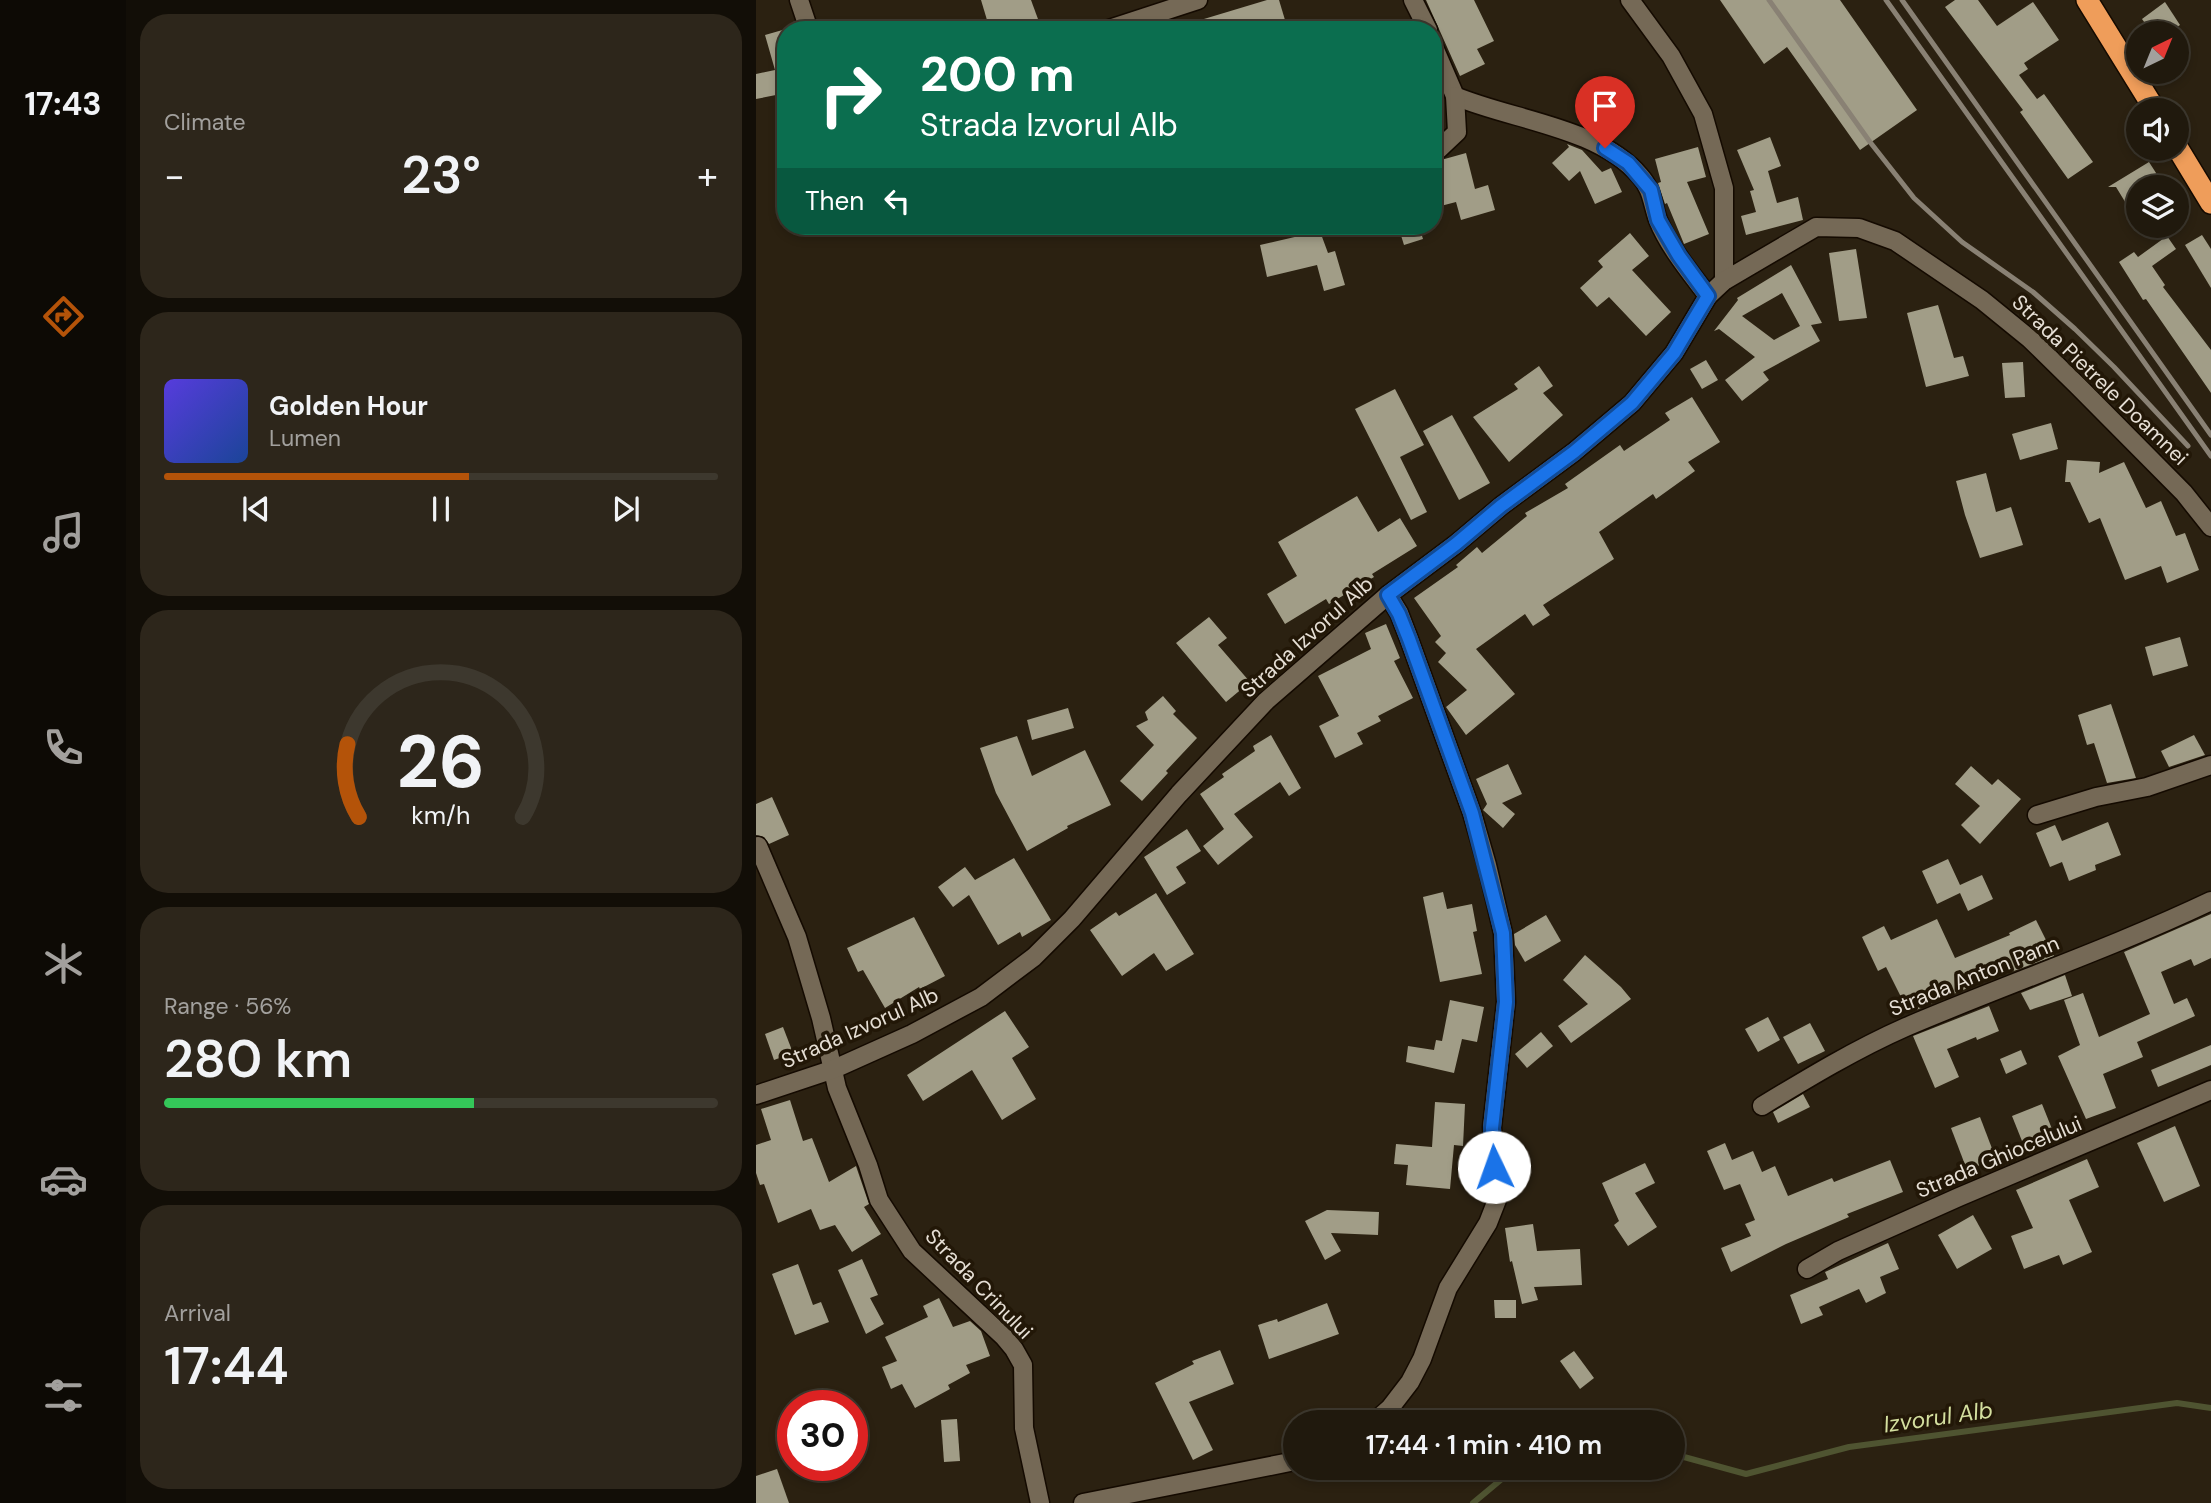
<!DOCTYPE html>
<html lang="en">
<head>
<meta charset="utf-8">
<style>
  :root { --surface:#20190d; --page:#2d261b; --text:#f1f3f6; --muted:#a2a09d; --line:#3d382e; --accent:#b45309 }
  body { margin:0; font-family:"DM Sans",sans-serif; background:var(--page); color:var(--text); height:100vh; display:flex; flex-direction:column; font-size:26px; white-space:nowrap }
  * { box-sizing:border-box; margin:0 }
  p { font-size:23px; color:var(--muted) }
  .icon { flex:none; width:38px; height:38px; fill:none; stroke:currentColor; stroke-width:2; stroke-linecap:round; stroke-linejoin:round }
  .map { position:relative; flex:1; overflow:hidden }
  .sheet { display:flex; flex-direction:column; gap:14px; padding:14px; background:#120e07; width:630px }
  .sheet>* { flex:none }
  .banner { position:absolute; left:21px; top:21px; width:665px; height:214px; border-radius:28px; box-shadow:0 4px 10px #0003,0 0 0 2px var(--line); background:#0b6e4f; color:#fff; overflow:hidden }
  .needle { width:46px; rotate:43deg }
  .tools { position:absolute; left:1370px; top:21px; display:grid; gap:14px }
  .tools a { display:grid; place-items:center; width:63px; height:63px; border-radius:50%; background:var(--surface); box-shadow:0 4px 10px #0003,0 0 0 2px var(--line); font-size:35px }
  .speed { position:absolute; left:21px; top:1390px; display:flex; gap:14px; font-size:35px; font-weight:700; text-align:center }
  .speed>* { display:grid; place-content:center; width:91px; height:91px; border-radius:50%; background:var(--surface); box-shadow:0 4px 10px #0003,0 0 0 2px var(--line); line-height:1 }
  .speed .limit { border:10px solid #d22; background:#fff; color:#111 }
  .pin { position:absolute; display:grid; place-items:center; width:60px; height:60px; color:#fff; margin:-72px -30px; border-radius:50% 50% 50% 0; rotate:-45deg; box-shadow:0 0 7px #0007 }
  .pin .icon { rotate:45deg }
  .me { position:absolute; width:77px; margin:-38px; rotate:357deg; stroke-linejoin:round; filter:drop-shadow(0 0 5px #0008) }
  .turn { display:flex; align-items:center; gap:24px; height:147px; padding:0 28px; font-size:32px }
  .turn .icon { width:91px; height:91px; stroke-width:2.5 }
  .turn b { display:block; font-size:49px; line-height:60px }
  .then { display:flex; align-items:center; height:66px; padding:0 28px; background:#0003; gap:14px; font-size:26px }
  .big { font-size:52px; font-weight:600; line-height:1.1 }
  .sheet .widget { flex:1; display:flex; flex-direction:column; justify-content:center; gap:10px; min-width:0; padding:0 24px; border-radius:28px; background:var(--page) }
  .sheet .dial { align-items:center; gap:0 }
  .dial svg { height:182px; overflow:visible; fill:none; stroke:var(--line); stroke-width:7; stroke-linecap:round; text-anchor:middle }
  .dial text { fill:var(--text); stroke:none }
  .song { display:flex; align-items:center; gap:21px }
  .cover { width:84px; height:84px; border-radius:10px; background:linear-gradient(135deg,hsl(250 70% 55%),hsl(220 70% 35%)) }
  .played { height:7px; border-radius:4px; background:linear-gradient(90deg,var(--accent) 55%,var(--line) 55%) }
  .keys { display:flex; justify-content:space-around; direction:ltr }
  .heat { display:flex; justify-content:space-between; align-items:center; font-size:38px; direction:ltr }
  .charge { height:10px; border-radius:5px; background:linear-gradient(90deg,#34c759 56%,var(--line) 0) }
  .trip { position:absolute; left:527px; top:1410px; width:402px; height:70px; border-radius:35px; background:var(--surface); box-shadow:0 4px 10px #0003,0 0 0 2px var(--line); font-weight:600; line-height:70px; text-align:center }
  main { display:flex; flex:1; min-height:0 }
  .tabs { display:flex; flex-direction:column; width:126px; justify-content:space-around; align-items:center; background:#0d0a05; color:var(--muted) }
  .tabs .icon { width:49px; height:49px }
  .tabs .current { color:var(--accent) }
  .tabs b { font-size:32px; color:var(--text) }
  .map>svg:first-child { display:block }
</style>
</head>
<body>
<main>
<nav class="tabs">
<b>17:43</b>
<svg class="icon current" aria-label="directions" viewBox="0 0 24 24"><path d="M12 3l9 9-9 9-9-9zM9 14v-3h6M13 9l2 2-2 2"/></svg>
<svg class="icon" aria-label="music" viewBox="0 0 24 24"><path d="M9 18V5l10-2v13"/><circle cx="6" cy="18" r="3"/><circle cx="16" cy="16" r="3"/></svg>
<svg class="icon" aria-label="phone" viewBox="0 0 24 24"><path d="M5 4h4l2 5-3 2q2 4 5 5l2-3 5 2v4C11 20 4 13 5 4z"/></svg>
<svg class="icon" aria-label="climate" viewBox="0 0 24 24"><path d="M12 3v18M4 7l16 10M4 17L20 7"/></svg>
<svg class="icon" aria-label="car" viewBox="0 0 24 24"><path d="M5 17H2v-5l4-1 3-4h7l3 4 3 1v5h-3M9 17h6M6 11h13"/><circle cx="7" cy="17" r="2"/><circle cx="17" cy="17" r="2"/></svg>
<svg class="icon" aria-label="filters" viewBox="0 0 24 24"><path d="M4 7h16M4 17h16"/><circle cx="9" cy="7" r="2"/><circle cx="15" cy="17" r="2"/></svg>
</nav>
<section class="sheet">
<div class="widget"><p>Climate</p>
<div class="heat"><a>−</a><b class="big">23°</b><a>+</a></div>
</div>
<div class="widget">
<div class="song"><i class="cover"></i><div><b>Golden Hour</b><p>Lumen</p></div></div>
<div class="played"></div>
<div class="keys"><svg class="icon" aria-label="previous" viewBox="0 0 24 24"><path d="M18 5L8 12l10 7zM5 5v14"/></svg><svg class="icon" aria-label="pause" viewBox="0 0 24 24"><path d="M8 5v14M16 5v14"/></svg><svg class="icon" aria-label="next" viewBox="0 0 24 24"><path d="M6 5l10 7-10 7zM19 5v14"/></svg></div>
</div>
<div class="widget dial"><svg viewBox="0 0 100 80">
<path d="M14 69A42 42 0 1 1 86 69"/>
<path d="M14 69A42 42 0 0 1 9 37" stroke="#b45309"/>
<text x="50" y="56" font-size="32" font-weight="700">26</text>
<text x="50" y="72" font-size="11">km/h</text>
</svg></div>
<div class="widget"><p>Range · 56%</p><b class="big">280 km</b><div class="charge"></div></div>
<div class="widget"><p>Arrival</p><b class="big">17:44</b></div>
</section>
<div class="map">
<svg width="1455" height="1503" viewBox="0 0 1455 1503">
  <rect width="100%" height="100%" fill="#2b2111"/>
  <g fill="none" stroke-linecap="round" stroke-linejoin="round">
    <g stroke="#4f5431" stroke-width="6">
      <polyline points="917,1454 990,1474 1093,1447 1421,1403 1455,1408"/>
      <polyline points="717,1503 759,1468"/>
    </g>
  </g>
  <g fill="#a19d87" fill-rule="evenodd">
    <polygon points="225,0 275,0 286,30 234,30"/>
    <polygon points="511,0 523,0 532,30 429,30 428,25"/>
    <polygon points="670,0 718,0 738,41 721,49 729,64 704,76"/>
    <polygon points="964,0 1084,0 1161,110 1104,150 1031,47 1008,64"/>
    <polygon points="1199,0 1222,0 1241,26 1277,2 1303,40 1268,63 1272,69 1263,75 1281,99 1288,94 1337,162 1312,179 1264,112 1267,110 1189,7"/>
    <polygon points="1409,2 1424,25 1412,33 1396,33 1386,19"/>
    <polygon points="30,29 30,93 0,99 0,74 19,70 9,35"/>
    <polygon points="1014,137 1025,166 1012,171 1021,203 1042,197 1047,220 990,235 985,216 1000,212 994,191 998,190 981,150"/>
    <polygon points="811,144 826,150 846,172 855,168 866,192 839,204 824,171 813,181 796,163 813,147"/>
    <polygon points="942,147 950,177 931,182 953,234 928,244 911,203 909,204 902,183 905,182 899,159"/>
    <polygon points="710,153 719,189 732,185 739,210 705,220 700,202 677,208 677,169 687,167 685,160"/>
    <polygon points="1393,162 1409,187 1382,187 1382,223 1360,187 1352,187"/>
    <polygon points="539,226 562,226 572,253 579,251 589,285 568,291 561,265 511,277 504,245 543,236"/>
    <polygon points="642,226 663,226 667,239 648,245"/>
    <polygon points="874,233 893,256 876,270 915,312 890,336 853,297 841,307 824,288 847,267 842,261"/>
    <polygon points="1446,235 1455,249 1455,288 1429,245"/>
    <polygon points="1411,236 1420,249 1396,266 1409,285 1407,287 1455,350 1455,393 1390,299 1387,300 1363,262 1378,252 1382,257"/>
    <polygon points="1100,249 1111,318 1083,321 1073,253"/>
    <path d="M1035,265l31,58 -11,2 9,16 -57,31 6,8 -27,21 -17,-21 30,-23 -36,-28 -5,2 24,-31 -1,-2zM1026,293l18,33 -26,14 -32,-24z"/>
    <polygon points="1182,305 1198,358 1207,356 1213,376 1170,387 1151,313"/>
    <polygon points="950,360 962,380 946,389 934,369"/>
    <polygon points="1267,362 1269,397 1249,398 1246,363"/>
    <polygon points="783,366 797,386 787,393 807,415 753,462 717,417 762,389 758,384"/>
    <polygon points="639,389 668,445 644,457 671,512 655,520 599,409"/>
    <polygon points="936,397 964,442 932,462 939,471 900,499 897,494 843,532 858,559 787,605 794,615 777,626 769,614 720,649 759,694 710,735 690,707 711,690 682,662 690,653 679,642 685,636 658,598 702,567 700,565 721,547 726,553 771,516 769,513 812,488 809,484 864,445 868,451 914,420 909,413"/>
    <polygon points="696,415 734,483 703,500 667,431"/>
    <polygon points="1295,423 1302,449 1264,460 1256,434"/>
    <polygon points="1311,460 1344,462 1343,473 1368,462 1390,508 1405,501 1420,536 1429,533 1443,570 1411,583 1405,566 1369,580 1344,518 1333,523 1314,482 1309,482"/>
    <polygon points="1230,473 1240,512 1255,507 1267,545 1224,558 1209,515 1200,481"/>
    <polygon points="601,496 622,532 644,518 661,546 616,574 618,577 573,604 570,599 529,624 511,594 541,576 522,542"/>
    <polygon points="453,617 471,638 462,645 494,682 470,702 420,643"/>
    <polygon points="630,624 644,658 638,661 657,698 622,716 625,721 601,733 607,744 579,758 563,726 583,716 562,676 615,649 609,633"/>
    <polygon points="1424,637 1432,666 1397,676 1389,647"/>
    <polygon points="407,696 420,711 417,714 441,738 410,771 412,773 386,801 364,781 398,745 380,726 392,720 389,712"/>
    <polygon points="1355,704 1380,778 1351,783 1338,743 1331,745 1322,715"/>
    <polygon points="312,708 318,728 276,740 271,720"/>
    <polygon points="515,735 545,788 533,796 524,782 478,814 497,837 462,865 447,846 468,829 444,794 468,777 466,774 499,751 497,746"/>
    <polygon points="1438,735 1449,755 1413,767 1405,751"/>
    <polygon points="261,736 276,776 329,750 355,805 311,826 312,828 271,851 240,793 224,748"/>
    <polygon points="752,764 766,794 746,803 759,814 747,828 727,810 731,804 720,779"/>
    <polygon points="1215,766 1236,785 1242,779 1265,799 1224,844 1205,825 1224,806 1199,784"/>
    <polygon points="16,797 33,835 13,844 8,837 0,835 0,804"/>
    <polygon points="1352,822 1365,855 1339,865 1340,870 1313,881 1306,862 1294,867 1280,833 1299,825 1306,841"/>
    <polygon points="431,829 445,851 420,867 430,883 411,895 388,857"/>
    <polygon points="258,858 295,920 266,937 264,932 242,945 213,895 197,907 182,887 209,867 219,880"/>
    <polygon points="1192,859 1204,885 1226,875 1237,899 1212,911 1204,893 1181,904 1166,871"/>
    <polygon points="687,892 691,909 716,904 721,931 717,932 726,974 684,982 667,897"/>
    <polygon points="400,893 438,954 410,971 398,953 366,976 334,930 360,912 363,916"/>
    <polygon points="1455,914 1455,958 1438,966 1435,959 1405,972 1418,1004 1431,998 1439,1016 1381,1042 1387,1057 1347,1074 1360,1108 1330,1119 1302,1056 1324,1045 1308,1000 1327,993 1343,1037 1394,1014 1368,952"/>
    <polygon points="790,915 805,941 769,962 759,945 758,934"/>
    <polygon points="158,917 189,976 164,989 163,987 129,1008 107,970 102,972 91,948"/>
    <polygon points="1181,919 1199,958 1254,935 1253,933 1280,920 1298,956 1255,972 1254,970 1153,1013 1130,967 1122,971 1106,937 1128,926 1135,940"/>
    <polygon points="829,955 865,987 875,999 815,1043 802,1026 832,1004 807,980"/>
    <polygon points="1309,975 1316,996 1274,1010 1265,993"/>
    <polygon points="694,1000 728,1007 721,1042 706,1039 698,1073 650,1062 652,1046 678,1050 680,1040 686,1041"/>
    <polygon points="1233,1006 1243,1031 1221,1040 1220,1037 1191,1049 1203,1077 1179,1088 1157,1036"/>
    <polygon points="249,1011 273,1047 256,1058 280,1099 246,1120 216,1070 167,1101 151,1075"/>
    <polygon points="1012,1017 1024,1040 1002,1052 989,1029"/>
    <polygon points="1054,1023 1069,1051 1042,1064 1027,1037"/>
    <polygon points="27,1027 37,1053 18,1060 9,1034"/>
    <polygon points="785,1032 797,1046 771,1068 759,1054"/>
    <polygon points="1455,1045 1455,1065 1402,1087 1395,1070"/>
    <polygon points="1265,1050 1271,1064 1250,1074 1244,1059"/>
    <polygon points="1047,1094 1054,1107 1022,1123 1017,1112"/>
    <polygon points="34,1100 47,1141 56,1138 73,1182 100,1166 101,1169 113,1204 108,1207 125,1234 96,1252 79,1225 64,1230 55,1209 22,1223 8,1184 4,1185 0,1173 0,1145 15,1140 5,1109"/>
    <polygon points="679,1102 709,1104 707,1146 698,1145 694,1189 650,1185 652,1165 638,1164 640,1144 676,1147"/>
    <polygon points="1286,1104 1298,1134 1268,1146 1256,1116"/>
    <polygon points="1224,1117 1240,1159 1211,1170 1195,1128"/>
    <polygon points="1419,1126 1444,1186 1408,1202 1381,1143"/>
    <polygon points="969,1143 976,1160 997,1151 1006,1172 1019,1166 1032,1196 1076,1178 1078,1182 1134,1160 1147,1192 1091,1214 1093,1217 1030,1244 975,1272 965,1248 995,1236 989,1224 999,1220 984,1184 968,1190 951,1151"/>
    <polygon points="1331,1159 1343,1187 1313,1200 1336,1252 1307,1265 1303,1255 1268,1269 1255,1236 1277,1228 1260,1190"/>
    <polygon points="889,1163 899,1183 879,1193 901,1227 872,1246 858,1225 863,1221 846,1183"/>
    <polygon points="571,1210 623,1212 622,1235 575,1233 585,1251 569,1260 549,1221"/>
    <polygon points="1217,1215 1236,1249 1201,1269 1182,1235"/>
    <polygon points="777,1224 781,1251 824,1249 826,1285 778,1287 782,1300 766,1304 756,1261 754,1262 749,1228"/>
    <polygon points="1132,1243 1143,1269 1124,1277 1130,1293 1110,1303 1103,1289 1063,1307 1067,1315 1045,1324 1034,1295 1072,1279 1069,1272"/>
    <polygon points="106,1259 122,1295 114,1298 128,1324 110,1334 82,1270"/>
    <polygon points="42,1264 57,1305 65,1302 73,1322 39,1335 16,1274"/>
    <polygon points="183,1298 197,1327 214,1321 225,1331 234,1356 210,1365 214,1373 192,1385 194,1389 159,1408 146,1384 135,1389 126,1367 141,1361 129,1337 172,1317 167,1306"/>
    <polygon points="738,1300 760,1300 760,1318 739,1318"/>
    <polygon points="571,1303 583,1334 513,1359 502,1325 521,1319 522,1322"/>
    <polygon points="464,1350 478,1384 433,1402 457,1450 437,1460 399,1383 438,1364 436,1361"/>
    <polygon points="818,1351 838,1378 824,1389 804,1361"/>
    <polygon points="201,1419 204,1461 188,1462 185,1420"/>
    <polygon points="21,1469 33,1503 0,1503 0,1476"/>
  </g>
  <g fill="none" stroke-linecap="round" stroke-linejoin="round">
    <defs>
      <g id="minor">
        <polyline points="43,0 53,30"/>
        <polyline points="657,0 672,30"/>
        <polyline points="874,0 915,56 947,114 968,188 968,281"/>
        <polyline points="350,30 442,0"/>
        <path d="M677,45l22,51c56,24 144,31 185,80 12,13 12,27 18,44 11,27 32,52 50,76"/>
        <polyline points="677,151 683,149 701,132 699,96"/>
        <polyline points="1281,815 1340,797 1391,787 1455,765"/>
        <polyline points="2,846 41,937 65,1018 81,1088 112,1165 123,1200 156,1251 248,1337 258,1349 267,1365 268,1428 284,1503"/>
        <polyline points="0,1095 78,1069 156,1034 225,997 278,957 316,919 423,794 510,701 632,595 700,544 745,506 818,452 876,403 918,353 952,296 968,281 1060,227 1103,228 1139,241 1226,300 1274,339 1322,386 1428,493 1455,527"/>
        <path d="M1006,1106c46,-28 94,-57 144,-79 101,-43 206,-79 305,-126"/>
        <polyline points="1051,1269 1082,1251 1203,1197 1455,1090"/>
        <polyline points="617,1423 634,1408 654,1382 666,1359 692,1288 732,1223 741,1200 736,1127 750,1002 747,933 731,865 716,813 653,639 643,613 632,595"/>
        <polyline points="327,1503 539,1461"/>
      </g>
      <g id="highway">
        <polyline points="1331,0 1399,110"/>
        <polyline points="1421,147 1455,203"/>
      </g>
    </defs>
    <use href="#minor" stroke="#140a00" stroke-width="21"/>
    <use href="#highway" stroke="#140a00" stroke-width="24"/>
    <use href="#minor" stroke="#756956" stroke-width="18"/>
    <use href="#highway" stroke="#ef9d5a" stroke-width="21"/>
    <g stroke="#898174" stroke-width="5">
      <polyline points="1013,0 1114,142 1158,198 1206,242 1277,292 1319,329 1358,367 1432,446"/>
      <polyline points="1130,0 1455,456"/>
      <polyline points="1146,0 1455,435"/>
    </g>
  </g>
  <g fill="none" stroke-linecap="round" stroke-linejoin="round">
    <defs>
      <polyline id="route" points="738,1167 736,1128 750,1002 747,933 716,813 653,639 643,614 632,595 700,544 745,506 818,452 876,403 918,353 952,296 923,256 902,220 895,190 872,163 849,148"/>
    </defs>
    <use href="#route" stroke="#114b97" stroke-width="18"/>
    <use href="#route" stroke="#1a73e8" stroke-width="12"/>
  </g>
  <g text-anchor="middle" stroke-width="7" stroke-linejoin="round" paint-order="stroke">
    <g font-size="21" fill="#e6dfd5" stroke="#221707">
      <text transform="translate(1344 380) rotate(44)" y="7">Strada Pietrele Doamnei</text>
      <text transform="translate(551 637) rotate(-42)" y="7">Strada Izvorul Alb</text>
      <text transform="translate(1218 976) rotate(-22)" y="7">Strada Anton Pann</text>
      <text transform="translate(104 1028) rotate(-24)" y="7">Strada Izvorul Alb</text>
      <text transform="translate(1243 1157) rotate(-23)" y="7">Strada Ghiocelului</text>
      <text transform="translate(223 1284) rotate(46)" y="7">Strada Crinului</text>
    </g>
    <g font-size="23" font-style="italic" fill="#d4df9f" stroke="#221707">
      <text transform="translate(1182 1417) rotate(-8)" y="8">Izvorul Alb</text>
    </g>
  </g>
</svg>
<div class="tools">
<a><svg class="needle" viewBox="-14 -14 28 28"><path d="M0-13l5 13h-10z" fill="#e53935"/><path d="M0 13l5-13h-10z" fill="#a2a09d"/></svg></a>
<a><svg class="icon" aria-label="sound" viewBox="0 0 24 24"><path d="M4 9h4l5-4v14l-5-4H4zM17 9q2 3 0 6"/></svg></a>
<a><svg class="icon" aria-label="layers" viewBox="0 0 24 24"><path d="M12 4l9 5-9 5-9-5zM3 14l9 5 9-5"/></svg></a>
</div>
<div class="speed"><div class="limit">30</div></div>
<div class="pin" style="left:849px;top:148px;background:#d93025"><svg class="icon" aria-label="arrive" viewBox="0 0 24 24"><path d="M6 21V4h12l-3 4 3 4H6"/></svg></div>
<svg class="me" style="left:738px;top:1167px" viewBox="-20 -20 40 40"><circle r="19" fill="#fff"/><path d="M0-13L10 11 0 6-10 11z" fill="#1a73e8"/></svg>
<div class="trip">17:44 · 1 min · 410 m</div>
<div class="banner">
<div class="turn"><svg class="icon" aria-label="right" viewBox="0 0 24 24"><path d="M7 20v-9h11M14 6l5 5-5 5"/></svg><div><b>200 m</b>Strada Izvorul Alb</div></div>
<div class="then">Then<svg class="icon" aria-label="left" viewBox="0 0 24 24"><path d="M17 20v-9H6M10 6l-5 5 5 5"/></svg></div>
</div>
</div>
</main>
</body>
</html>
